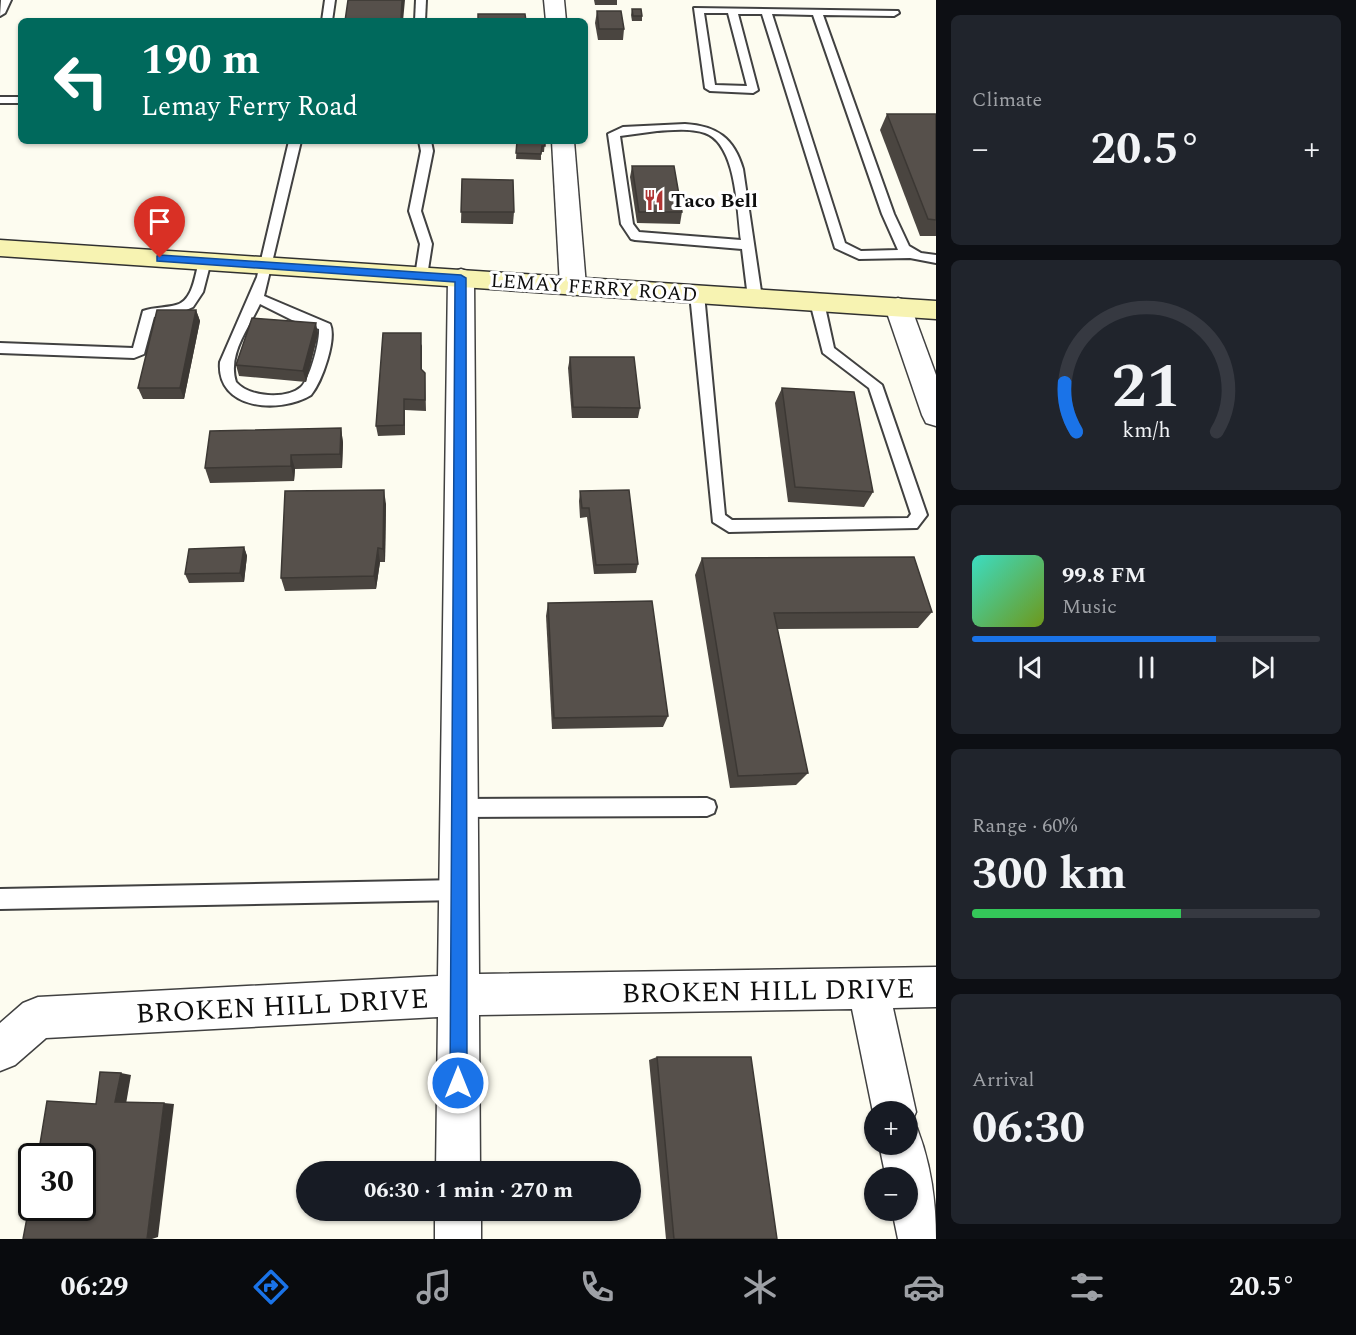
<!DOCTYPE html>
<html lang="en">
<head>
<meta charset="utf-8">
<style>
  :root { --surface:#171b24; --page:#20242c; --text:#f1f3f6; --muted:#9ea1a6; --line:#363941; --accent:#1a73e8 }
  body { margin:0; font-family:Spectral,serif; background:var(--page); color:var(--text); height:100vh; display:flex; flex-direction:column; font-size:22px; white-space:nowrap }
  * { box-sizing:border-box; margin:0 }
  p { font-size:20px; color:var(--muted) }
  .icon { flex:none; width:33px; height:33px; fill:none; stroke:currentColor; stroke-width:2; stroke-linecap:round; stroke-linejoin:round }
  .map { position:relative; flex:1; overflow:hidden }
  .drawer { display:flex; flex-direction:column; gap:15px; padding:15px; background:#0d0f14; width:420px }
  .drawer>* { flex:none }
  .guide { position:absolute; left:18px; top:18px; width:570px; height:126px; border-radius:9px; box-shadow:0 2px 4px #0004; background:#00695c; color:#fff; overflow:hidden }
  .controls { position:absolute; left:864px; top:1101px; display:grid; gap:12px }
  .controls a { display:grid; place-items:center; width:54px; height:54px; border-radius:50%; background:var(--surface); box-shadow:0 2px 4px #0004; font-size:30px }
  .speed { position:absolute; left:18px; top:1143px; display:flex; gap:12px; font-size:30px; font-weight:700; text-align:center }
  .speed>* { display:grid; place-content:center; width:78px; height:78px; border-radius:50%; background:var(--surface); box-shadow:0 2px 4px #0004; line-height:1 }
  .speed .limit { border:3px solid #111; border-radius:9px; background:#fff; color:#111 }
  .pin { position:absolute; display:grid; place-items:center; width:51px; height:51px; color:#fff; margin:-62px -26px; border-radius:50% 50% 50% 0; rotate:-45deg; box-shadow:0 0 6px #0007 }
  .pin .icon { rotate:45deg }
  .me { position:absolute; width:66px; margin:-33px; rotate:0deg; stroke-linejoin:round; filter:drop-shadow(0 0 4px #0008) }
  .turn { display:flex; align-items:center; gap:21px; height:126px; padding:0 24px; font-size:27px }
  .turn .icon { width:78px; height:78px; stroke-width:2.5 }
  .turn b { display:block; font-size:42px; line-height:51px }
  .big { font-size:45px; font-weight:700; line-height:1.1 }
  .drawer .card { flex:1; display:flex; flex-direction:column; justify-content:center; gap:9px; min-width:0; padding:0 21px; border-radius:9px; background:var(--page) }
  .drawer .dial { align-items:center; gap:0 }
  .dial svg { height:156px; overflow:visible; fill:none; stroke:var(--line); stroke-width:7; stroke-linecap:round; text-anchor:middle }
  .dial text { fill:var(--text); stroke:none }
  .song { display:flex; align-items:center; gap:18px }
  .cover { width:72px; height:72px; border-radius:9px; background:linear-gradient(135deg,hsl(170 70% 55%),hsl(80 70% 35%)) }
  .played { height:6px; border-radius:3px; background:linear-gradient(90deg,var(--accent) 70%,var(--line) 70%) }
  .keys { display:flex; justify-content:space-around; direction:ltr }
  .heat { display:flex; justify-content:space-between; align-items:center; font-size:33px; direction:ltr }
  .charge { height:9px; border-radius:4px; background:linear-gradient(90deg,#34c759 60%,var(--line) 0) }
  .trip { position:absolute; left:296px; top:1161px; width:345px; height:60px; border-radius:30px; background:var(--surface); box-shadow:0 2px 4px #0004; font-weight:700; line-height:60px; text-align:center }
  .tabs { display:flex; height:96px; justify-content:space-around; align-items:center; background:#090b0e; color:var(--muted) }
  .tabs .icon { width:42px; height:42px }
  .tabs .current { color:var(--accent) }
  .tabs b { font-size:27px; color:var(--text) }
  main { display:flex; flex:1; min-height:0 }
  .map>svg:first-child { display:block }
</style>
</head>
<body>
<main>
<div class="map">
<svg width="936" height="1239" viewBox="0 0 936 1239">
  <rect width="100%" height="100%" fill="#fdfcf0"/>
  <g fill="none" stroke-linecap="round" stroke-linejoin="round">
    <defs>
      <g id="service">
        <polygon points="1,0 11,0 5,13 0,16"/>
        <polygon points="325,0 335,0 332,21 322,21"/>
        <polygon points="416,0 426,0 425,21 415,21"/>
        <path d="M694,8l204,3 1,2 -5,3 -71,-1 71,199 15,32 12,7 15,2v8l-26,-5 -51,1 -24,-11 -73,-234h-24l20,76 -5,3 -43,-2 -5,-3zM704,13h24l19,73 -32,-1zM772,14l41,1 69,199 16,36 -37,1 -16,-8z"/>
        <rect x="0" y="97" width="21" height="6"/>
        <path d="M685,124c32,2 49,14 58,45l19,129 -2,3h-10l-2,-3 -6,-49 -107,-9 -4,-1 -10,-15 -13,-90 15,-7zM657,131c15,-1 33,-3 48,2 32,11 32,79 36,107l-102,-8 -6,-8 -13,-88z"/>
        <path d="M289,141h12l-37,155 66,28c7,15 -8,58 -19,71 -31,19 -95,15 -91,-33l37,-85zM260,304l32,16 27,9c1,12 -9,50 -18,58 -15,13 -52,10 -65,-5 -9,-28 13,-54 24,-78z"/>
        <polygon points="419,141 431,141 433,151 421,211 432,244 427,276 421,280 415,276 420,244 409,211 421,151"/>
        <path d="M205,257l6,4 -8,31 -10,15 -18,8 -21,2 -10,37 -10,4 -134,-5v-10l133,5 10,-37c11,-4 22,-3 33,-6 17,-4 19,-30 23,-44z"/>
        <polygon points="697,290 704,294 725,515 732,520 908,518 911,514 869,388 823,353 810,302 817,297 824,302 834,348 882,385 927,515 917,528 729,532 713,522 690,294"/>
        <polygon points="707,798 714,801 716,807 714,813 707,816 459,817 452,814 450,808 452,802 459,799"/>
        <polygon points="459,880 466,883 469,890 466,897 459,900 0,909 0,889"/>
      </g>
      <g id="minor">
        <polygon points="544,0 564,0 566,21 546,21"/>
        <polygon points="552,141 574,141 586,286 582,292 573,295 564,292 560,286"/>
        <path d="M461,269l9,3 4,6 5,696 457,-7v40l-43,1 23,104 -6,14 7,2c14,36 19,73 19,111h-38l-6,-29h16v-32h-22l-7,-34h29v-32h-34v5l-22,-108 -373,6 1,157h-44l2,-155 -392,21 -31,27 -15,6v-48l23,-20 15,-6 400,-21 10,-698 4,-6z"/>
        <polygon points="898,298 907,301 911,307 936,375 936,426 926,423 922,415 885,307 889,301"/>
        <rect x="435" y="1210" width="46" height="29"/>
      </g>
      <polygon id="secondary" points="0,240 936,301 936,319 0,256"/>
    </defs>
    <use href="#service" stroke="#414141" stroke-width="4"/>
    <use href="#minor" stroke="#414141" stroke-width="3"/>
    <use href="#secondary" stroke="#303030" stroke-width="3"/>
    <use href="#service" fill="#fff" fill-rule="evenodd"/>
    <use href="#minor" fill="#fff" fill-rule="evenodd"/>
    <use href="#secondary" fill="#f7f3b2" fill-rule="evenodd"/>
  </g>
  <g fill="#4a4540">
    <polygon points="594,0 630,0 617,0 617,5 595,5"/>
    <polygon points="632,9 642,16 642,21 632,21 631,15"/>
    <polygon points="597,11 624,29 623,40 598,40 595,23"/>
    <polygon points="887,114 936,114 936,236 920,236 880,130"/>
    <polygon points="517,141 545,141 544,152 541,152 541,160 516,159"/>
    <polygon points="632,166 682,212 680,224 637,223 630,177"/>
    <polygon points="462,179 514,212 513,224 461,223"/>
    <polygon points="196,310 200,321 184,399 143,399 138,388"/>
    <polygon points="318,334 306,382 239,376 236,365"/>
    <polygon points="422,344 422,370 425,373 426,411 405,410 405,435 378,436 376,426"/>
    <polygon points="570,357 640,408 638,418 572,418 568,368"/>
    <polygon points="782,388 873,492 864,507 788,502 775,403"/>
    <polygon points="341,428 343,443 342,468 295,469 294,481 210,483 205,468"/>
    <polygon points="580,491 638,564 636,573 594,574 587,517 580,518 579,501"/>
    <polygon points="386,504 385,562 380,562 376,589 285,591 281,578"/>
    <polygon points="244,547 247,556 244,582 189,583 185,574"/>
    <polygon points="702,558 932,612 918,628 777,629 808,773 796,785 730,788 695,575"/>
    <polygon points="548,603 668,716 663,727 552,729 546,616"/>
    <polygon points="657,1057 777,1239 666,1239 649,1060"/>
  </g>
  <g fill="#3c3834">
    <polygon points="402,0 405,0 403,21 401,21"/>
    <polygon points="196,310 200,321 184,399 180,388"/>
    <polygon points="316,323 318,334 306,382 303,371"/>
    <polygon points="341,428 343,443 342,468 340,454"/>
    <polygon points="291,455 295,469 294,481 291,466"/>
    <polygon points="384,490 386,504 385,562 383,549"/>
    <polygon points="244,547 247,556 244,582 240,573"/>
    <polygon points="378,548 380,562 376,589 374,576"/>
    <polygon points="121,1073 131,1075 126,1104 115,1102"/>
    <polygon points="164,1103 174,1104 158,1237 152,1239 147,1239"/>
  </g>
  <g fill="#56504b" stroke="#3c3834" stroke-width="1.5">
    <polygon points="348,0 402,0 401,21 345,21"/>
    <polygon points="632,9 641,9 642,16 633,16"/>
    <polygon points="597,11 621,11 624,29 599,29"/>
    <polygon points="478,14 525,14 526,21 478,21"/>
    <polygon points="887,114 936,114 936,220 928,219"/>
    <polygon points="517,141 545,141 545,146 542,146 541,154 516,153"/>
    <polygon points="632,166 674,166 682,212 639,212"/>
    <polygon points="462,179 513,180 514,212 461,212"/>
    <polygon points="157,310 196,310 180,388 138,388"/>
    <polygon points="252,318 316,323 303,371 236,365"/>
    <polygon points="383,333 421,333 421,369 425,373 425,400 404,399 404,425 376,426"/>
    <polygon points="570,357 634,357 640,408 573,407"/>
    <polygon points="782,388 854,392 873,492 795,487"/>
    <polygon points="341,428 340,454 291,455 291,466 205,468 210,431"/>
    <polygon points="384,490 383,549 378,548 374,576 281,578 285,491"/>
    <polygon points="629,490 638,564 596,565 589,508 582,508 580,491"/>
    <polygon points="244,547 240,573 185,574 189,549"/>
    <polygon points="914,557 932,612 774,613 808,773 738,776 702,558"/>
    <polygon points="652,601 668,716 554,718 548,603"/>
    <polygon points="657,1057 751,1057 777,1239 674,1239"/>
    <polygon points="100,1072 121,1073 115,1102 164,1103 147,1239 23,1239 32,1191 32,1208 82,1208 82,1156 38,1156 47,1101 96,1104"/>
  </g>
  <polygon fill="#1a73e8" stroke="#114b97" stroke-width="1.5" points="160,255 461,275 466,278 467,1083 465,1090 458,1092 452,1090 450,1083 455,282 157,261 157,256"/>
  <defs>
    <symbol id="restaurant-bare" viewBox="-9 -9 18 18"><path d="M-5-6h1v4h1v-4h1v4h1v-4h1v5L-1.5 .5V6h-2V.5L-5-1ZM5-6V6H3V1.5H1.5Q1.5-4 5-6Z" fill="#b03534" stroke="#fff" stroke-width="2.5" paint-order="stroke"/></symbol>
  </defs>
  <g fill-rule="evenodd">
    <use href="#restaurant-bare" x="639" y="185" width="30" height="30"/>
  </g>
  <g text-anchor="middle" stroke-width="6" stroke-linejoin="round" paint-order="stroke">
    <g font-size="20" font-weight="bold" fill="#0e0e0e" stroke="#fff" text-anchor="start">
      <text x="671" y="207">Taco Bell</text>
    </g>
    <g font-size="20" fill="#0e0e0e" stroke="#fff">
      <text transform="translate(594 287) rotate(4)" y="7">LEMAY FERRY ROAD</text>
    </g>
    <g font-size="28" fill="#0e0e0e" stroke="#fff">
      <text transform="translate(768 990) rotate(-1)" y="10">BROKEN HILL DRIVE</text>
      <text transform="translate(282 1005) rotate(-3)" y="10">BROKEN HILL DRIVE</text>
    </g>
  </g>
</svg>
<div class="controls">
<a>+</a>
<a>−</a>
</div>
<div class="speed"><div class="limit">30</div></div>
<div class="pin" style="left:160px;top:258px;background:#d93025"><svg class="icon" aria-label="arrive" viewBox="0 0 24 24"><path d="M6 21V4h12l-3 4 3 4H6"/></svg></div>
<svg class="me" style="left:458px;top:1083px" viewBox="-20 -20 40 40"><circle r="17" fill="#1a73e8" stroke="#fff" stroke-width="3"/><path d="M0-11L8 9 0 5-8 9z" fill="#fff"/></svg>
<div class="trip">06:30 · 1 min · 270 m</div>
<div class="guide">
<div class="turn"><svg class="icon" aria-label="left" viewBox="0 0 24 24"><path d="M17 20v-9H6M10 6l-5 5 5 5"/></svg><div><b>190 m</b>Lemay Ferry Road</div></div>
</div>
</div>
<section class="drawer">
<div class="card"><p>Climate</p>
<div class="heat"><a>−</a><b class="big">20.5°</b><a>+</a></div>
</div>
<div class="card dial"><svg viewBox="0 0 100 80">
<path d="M14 69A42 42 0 1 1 86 69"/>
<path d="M14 69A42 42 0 0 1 8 44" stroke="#1a73e8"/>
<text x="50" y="56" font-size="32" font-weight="700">21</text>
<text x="50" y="72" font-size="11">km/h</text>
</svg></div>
<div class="card">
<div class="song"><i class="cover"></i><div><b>99.8 FM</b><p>Music</p></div></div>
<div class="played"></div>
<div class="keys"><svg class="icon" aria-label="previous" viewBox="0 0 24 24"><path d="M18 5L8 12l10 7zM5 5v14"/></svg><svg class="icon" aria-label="pause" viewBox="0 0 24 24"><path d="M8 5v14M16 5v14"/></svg><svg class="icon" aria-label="next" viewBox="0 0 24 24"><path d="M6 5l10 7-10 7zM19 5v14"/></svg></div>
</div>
<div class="card"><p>Range · 60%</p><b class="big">300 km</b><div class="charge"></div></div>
<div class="card"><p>Arrival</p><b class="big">06:30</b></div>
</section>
</main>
<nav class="tabs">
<b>06:29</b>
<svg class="icon current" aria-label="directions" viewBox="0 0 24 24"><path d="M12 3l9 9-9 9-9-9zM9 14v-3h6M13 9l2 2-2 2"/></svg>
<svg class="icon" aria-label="music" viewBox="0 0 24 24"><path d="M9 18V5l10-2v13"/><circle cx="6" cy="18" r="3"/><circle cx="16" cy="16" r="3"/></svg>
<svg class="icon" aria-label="phone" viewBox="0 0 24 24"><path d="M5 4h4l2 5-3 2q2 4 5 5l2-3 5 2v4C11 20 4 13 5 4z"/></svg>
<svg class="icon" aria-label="climate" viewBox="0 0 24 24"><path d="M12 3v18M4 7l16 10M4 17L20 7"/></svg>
<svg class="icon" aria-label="car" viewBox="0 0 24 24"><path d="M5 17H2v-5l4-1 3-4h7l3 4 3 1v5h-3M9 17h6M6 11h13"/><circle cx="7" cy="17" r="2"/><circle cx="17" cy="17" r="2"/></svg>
<svg class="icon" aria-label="filters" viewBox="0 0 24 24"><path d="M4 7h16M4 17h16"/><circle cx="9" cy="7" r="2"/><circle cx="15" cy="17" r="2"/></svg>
<b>20.5°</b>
</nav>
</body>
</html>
